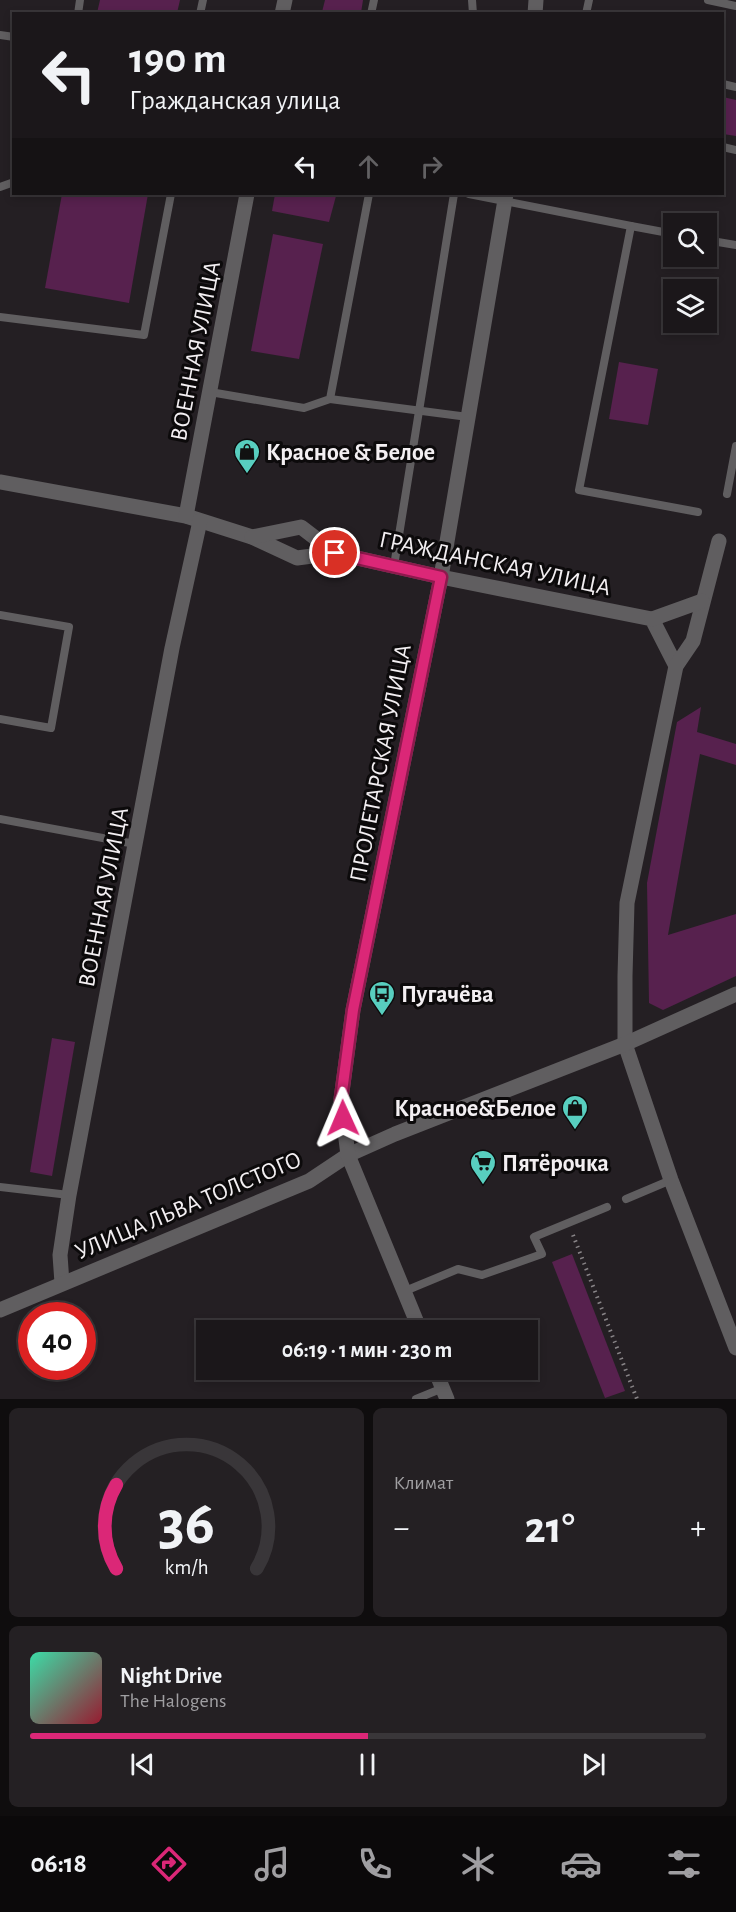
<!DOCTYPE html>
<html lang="ru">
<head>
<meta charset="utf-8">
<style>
  :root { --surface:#1b171a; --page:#242023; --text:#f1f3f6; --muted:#a09fa2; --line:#393639; --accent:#db2777 }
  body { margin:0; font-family:"Alegreya Sans",sans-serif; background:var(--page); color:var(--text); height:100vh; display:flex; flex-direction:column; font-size:22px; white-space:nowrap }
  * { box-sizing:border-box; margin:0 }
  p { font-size:20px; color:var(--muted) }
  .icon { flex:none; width:33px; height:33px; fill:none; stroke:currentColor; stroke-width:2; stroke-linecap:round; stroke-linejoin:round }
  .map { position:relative; height:1399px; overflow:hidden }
  .drawer { display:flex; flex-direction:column; gap:9px; padding:9px; background:#0f0d0e; flex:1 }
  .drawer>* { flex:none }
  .guide { position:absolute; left:12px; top:12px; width:712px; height:183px; border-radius:0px; box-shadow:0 3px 9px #0003,0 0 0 2px var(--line); background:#1b171a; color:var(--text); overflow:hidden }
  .buttons { position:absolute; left:663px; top:213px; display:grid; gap:12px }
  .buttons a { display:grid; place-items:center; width:54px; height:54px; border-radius:0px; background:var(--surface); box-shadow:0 3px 9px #0003,0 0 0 2px var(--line); font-size:30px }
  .speed { position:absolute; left:18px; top:1302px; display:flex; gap:12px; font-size:30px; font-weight:700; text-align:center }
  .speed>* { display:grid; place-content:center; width:78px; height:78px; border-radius:50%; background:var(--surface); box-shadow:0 3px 9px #0003,0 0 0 2px var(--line); line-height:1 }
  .speed .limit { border:9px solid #d22; background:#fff; color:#111 }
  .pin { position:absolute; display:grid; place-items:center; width:51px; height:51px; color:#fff; margin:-26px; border:3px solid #fff; border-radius:50%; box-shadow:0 2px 6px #0007 }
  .me { position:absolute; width:66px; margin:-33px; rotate:359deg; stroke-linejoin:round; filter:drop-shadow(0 0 4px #0008) }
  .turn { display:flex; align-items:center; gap:21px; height:126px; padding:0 18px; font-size:27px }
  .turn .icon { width:78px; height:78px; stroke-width:2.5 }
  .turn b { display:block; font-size:42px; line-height:51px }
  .lanes { display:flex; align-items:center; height:57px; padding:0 18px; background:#0003; justify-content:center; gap:30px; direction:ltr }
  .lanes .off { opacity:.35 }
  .big { font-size:45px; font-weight:700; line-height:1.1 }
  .drawer .tile { flex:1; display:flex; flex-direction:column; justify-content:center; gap:9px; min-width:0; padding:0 21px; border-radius:9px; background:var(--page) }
  .drawer .dial { align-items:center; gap:0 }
  .dial svg { height:156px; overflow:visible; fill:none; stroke:var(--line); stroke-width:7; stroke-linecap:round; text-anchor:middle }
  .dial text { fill:var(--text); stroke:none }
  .song { display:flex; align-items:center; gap:18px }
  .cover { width:72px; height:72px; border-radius:9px; background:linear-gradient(135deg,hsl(160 70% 55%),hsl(350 70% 35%)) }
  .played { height:6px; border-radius:3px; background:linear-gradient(90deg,var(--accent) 50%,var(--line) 50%) }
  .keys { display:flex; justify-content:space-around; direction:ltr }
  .heat { display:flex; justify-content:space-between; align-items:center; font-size:33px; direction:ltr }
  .drawer .tiles { flex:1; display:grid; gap:9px; grid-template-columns:1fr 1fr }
  .tile:last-child { grid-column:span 2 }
  .trip { position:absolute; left:196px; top:1320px; width:342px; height:60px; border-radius:0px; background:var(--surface); box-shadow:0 3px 9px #0003,0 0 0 2px var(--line); font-weight:700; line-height:60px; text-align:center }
  .tab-bar { display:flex; height:96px; justify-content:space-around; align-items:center; background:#0b090a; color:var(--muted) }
  .tab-bar .icon { width:42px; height:42px }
  .tab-bar .on { color:var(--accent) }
  .tab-bar b { font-size:27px; color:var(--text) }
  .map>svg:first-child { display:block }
</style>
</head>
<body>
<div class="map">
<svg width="736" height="1399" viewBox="0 0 736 1399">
  <rect width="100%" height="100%" fill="#241f23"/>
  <g fill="#57214e">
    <polygon points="100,0 180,0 177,13 97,13"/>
    <polygon points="325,0 363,0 361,13 322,12"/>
    <polygon points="723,97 736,100 736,136 723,134"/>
    <polygon points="62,194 148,194 129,303 45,288"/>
    <polygon points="275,194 322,194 336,196 329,222 272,211"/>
    <polygon points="273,234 323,244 299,359 251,351"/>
    <polygon points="619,362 658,369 648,425 609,419"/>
    <polygon points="701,707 697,732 736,744 736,765 700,754 668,935 736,914 736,976 663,1010 649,1003 647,883 677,722"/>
    <polygon points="52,1038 75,1042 52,1176 30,1172"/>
    <polygon points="572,1254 625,1391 605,1398 552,1262"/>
  </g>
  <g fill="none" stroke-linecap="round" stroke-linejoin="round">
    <polyline stroke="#888487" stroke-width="4" stroke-dasharray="1.5 4.5" stroke-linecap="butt" points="573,1235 637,1399"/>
    <g stroke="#605e60" stroke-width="8">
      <polyline points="472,0 473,14"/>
      <polyline points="708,0 736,6"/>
      <polyline points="78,14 80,0"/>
      <polyline points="200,14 203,0"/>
      <polyline points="371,14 374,0"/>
      <polyline points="586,14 589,0"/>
      <polyline points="0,35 14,37"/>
      <polyline points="723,84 736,87"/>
      <polyline points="723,147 736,150"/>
      <polyline points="0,187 14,182"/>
      <polyline points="469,194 631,226 579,490 698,512"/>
      <polyline points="631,226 674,234"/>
      <polyline points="706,240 736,245"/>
      <polyline points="0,317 144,335 171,194"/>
      <polyline points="210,392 304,408 330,399 369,194"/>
      <polyline points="330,399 468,417"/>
      <polyline points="727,494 736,446"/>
      <polyline points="394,566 454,194"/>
      <polyline points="0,615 69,627 51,728 0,719"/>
      <polyline points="0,819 135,844"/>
      <polyline points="0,1187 69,1195"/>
      <polyline points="626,1199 671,1180"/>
      <polyline points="405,1291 458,1269 482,1275 542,1254 534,1237 607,1207"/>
      <polyline points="416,1399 443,1388"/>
    </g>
    <g stroke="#605e60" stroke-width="15">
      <polyline points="282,14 285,0"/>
      <polyline points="0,482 186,516 252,537 297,558 335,553 441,577 652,619 676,666"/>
      <polyline points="186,516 247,194"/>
      <polyline points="252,537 301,527 335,553"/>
      <polyline points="719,541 693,641 676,666 627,903 625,976 625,1044 671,1180 736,1348"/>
      <polyline points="652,619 702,601"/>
      <polyline points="62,1283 60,1255 69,1195 172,648 200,521"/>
      <polyline points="0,1310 309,1181 348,1155 395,1134 625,1044 736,994"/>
    </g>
    <g stroke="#605e60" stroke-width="15">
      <polyline points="535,14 536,0"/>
      <polyline points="420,1330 348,1155 341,1099 353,1010 441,577 506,194"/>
      <polyline points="435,1370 447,1399"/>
    </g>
  </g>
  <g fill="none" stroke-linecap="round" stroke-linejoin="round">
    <defs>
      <polyline id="route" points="335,553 441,577 353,1010 341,1099 343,1118"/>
    </defs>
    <use href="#route" stroke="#8e194d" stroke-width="15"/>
    <use href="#route" stroke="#db2777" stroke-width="10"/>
  </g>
  <defs>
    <symbol id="shop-pin" viewBox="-11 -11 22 30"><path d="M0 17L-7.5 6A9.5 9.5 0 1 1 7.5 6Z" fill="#58cebf" stroke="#0c0a0b"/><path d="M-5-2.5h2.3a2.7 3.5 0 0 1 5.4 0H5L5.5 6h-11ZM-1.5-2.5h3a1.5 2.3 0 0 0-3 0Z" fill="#111"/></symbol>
    <symbol id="bus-pin" viewBox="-11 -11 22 30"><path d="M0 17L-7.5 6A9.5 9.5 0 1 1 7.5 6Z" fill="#58cebf" stroke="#0c0a0b"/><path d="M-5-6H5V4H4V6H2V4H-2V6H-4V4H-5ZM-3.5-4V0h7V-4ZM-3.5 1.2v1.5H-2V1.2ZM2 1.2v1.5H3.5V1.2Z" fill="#111"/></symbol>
    <symbol id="supermarket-pin" viewBox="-11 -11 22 30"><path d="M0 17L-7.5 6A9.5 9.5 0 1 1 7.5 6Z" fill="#58cebf" stroke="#0c0a0b"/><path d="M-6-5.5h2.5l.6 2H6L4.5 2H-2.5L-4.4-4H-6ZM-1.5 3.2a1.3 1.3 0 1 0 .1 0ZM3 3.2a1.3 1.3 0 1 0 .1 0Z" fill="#111"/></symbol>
  </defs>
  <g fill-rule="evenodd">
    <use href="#shop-pin" x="232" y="437" width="30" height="40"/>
    <use href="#bus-pin" x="367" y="979" width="30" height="40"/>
    <use href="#shop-pin" x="560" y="1093" width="30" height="40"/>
    <use href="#supermarket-pin" x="468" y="1148" width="30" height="40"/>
  </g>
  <g text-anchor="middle" stroke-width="6" stroke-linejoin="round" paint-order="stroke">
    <g font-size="24" fill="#f3eff2" stroke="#0c0a0b">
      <text transform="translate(195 351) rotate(-79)" y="8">ВОЕННАЯ УЛИЦА</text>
      <text transform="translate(495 563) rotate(12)" y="8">ГРАЖДАНСКАЯ УЛИЦА</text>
      <text transform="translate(380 763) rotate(-79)" y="8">ПРОЛЕТАРСКАЯ УЛИЦА</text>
      <text transform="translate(103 897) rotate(-79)" y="8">ВОЕННАЯ УЛИЦА</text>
      <text transform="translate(188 1205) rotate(-23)" y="8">УЛИЦА ЛЬВА ТОЛСТОГО</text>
    </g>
    <g font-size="24" font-weight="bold" fill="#f3eff2" stroke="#0c0a0b" text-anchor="start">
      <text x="266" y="460">Красное &amp; Белое</text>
      <text x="401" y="1002">Пугачёва</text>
      <text x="556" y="1116" text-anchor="end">Красное&amp;Белое</text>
      <text x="502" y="1171">Пятёрочка</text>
    </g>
  </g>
</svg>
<div class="buttons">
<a><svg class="icon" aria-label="search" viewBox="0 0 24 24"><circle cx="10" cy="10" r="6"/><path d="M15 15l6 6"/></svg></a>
<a><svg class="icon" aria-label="layers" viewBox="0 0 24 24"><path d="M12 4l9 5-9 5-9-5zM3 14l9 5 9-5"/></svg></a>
</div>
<div class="speed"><div class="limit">40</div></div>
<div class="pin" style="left:335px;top:553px;background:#d93025"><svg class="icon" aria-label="arrive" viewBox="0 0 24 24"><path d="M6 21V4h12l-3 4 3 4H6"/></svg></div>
<svg class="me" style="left:343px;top:1118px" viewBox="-20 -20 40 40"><path d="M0-17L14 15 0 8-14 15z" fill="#db2777" stroke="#fff" stroke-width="4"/></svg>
<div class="trip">06:19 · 1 мин · 230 m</div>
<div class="guide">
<div class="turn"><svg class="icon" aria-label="left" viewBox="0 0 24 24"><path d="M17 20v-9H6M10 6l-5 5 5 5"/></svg><div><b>190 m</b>Гражданская улица</div></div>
<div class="lanes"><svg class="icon" aria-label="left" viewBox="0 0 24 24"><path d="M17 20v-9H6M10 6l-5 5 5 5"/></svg><svg class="icon off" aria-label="ahead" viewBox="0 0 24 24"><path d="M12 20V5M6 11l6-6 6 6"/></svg><svg class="icon off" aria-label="right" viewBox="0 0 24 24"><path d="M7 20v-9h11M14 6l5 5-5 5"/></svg></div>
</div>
</div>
<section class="drawer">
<div class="tiles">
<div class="tile dial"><svg viewBox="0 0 100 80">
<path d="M14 69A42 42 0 1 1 86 69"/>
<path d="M14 69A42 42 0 0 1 14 26" stroke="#db2777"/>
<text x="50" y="56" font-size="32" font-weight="700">36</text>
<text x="50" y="72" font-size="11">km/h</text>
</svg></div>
<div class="tile"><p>Климат</p>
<div class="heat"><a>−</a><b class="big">21°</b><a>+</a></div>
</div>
<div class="tile">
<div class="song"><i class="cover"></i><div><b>Night Drive</b><p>The Halogens</p></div></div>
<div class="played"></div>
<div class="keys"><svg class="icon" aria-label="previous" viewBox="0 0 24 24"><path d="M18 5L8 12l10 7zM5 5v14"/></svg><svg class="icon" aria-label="pause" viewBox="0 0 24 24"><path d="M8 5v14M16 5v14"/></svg><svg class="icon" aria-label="next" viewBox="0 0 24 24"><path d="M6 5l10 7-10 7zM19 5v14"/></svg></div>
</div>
</div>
</section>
<nav class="tab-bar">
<b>06:18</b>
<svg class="icon on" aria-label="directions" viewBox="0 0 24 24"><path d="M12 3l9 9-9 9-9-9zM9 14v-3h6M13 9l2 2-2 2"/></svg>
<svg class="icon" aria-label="music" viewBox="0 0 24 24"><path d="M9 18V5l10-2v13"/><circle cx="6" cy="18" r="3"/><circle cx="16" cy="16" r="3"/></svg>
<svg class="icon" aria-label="phone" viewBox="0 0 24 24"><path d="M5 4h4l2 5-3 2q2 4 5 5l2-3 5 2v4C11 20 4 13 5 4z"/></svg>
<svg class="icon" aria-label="climate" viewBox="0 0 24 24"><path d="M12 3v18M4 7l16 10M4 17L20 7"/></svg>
<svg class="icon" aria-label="car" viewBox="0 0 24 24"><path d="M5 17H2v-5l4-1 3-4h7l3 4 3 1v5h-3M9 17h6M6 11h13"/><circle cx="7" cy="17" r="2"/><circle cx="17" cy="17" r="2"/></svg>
<svg class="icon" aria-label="filters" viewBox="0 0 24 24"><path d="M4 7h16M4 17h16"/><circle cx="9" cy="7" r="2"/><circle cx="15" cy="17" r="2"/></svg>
</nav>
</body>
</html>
